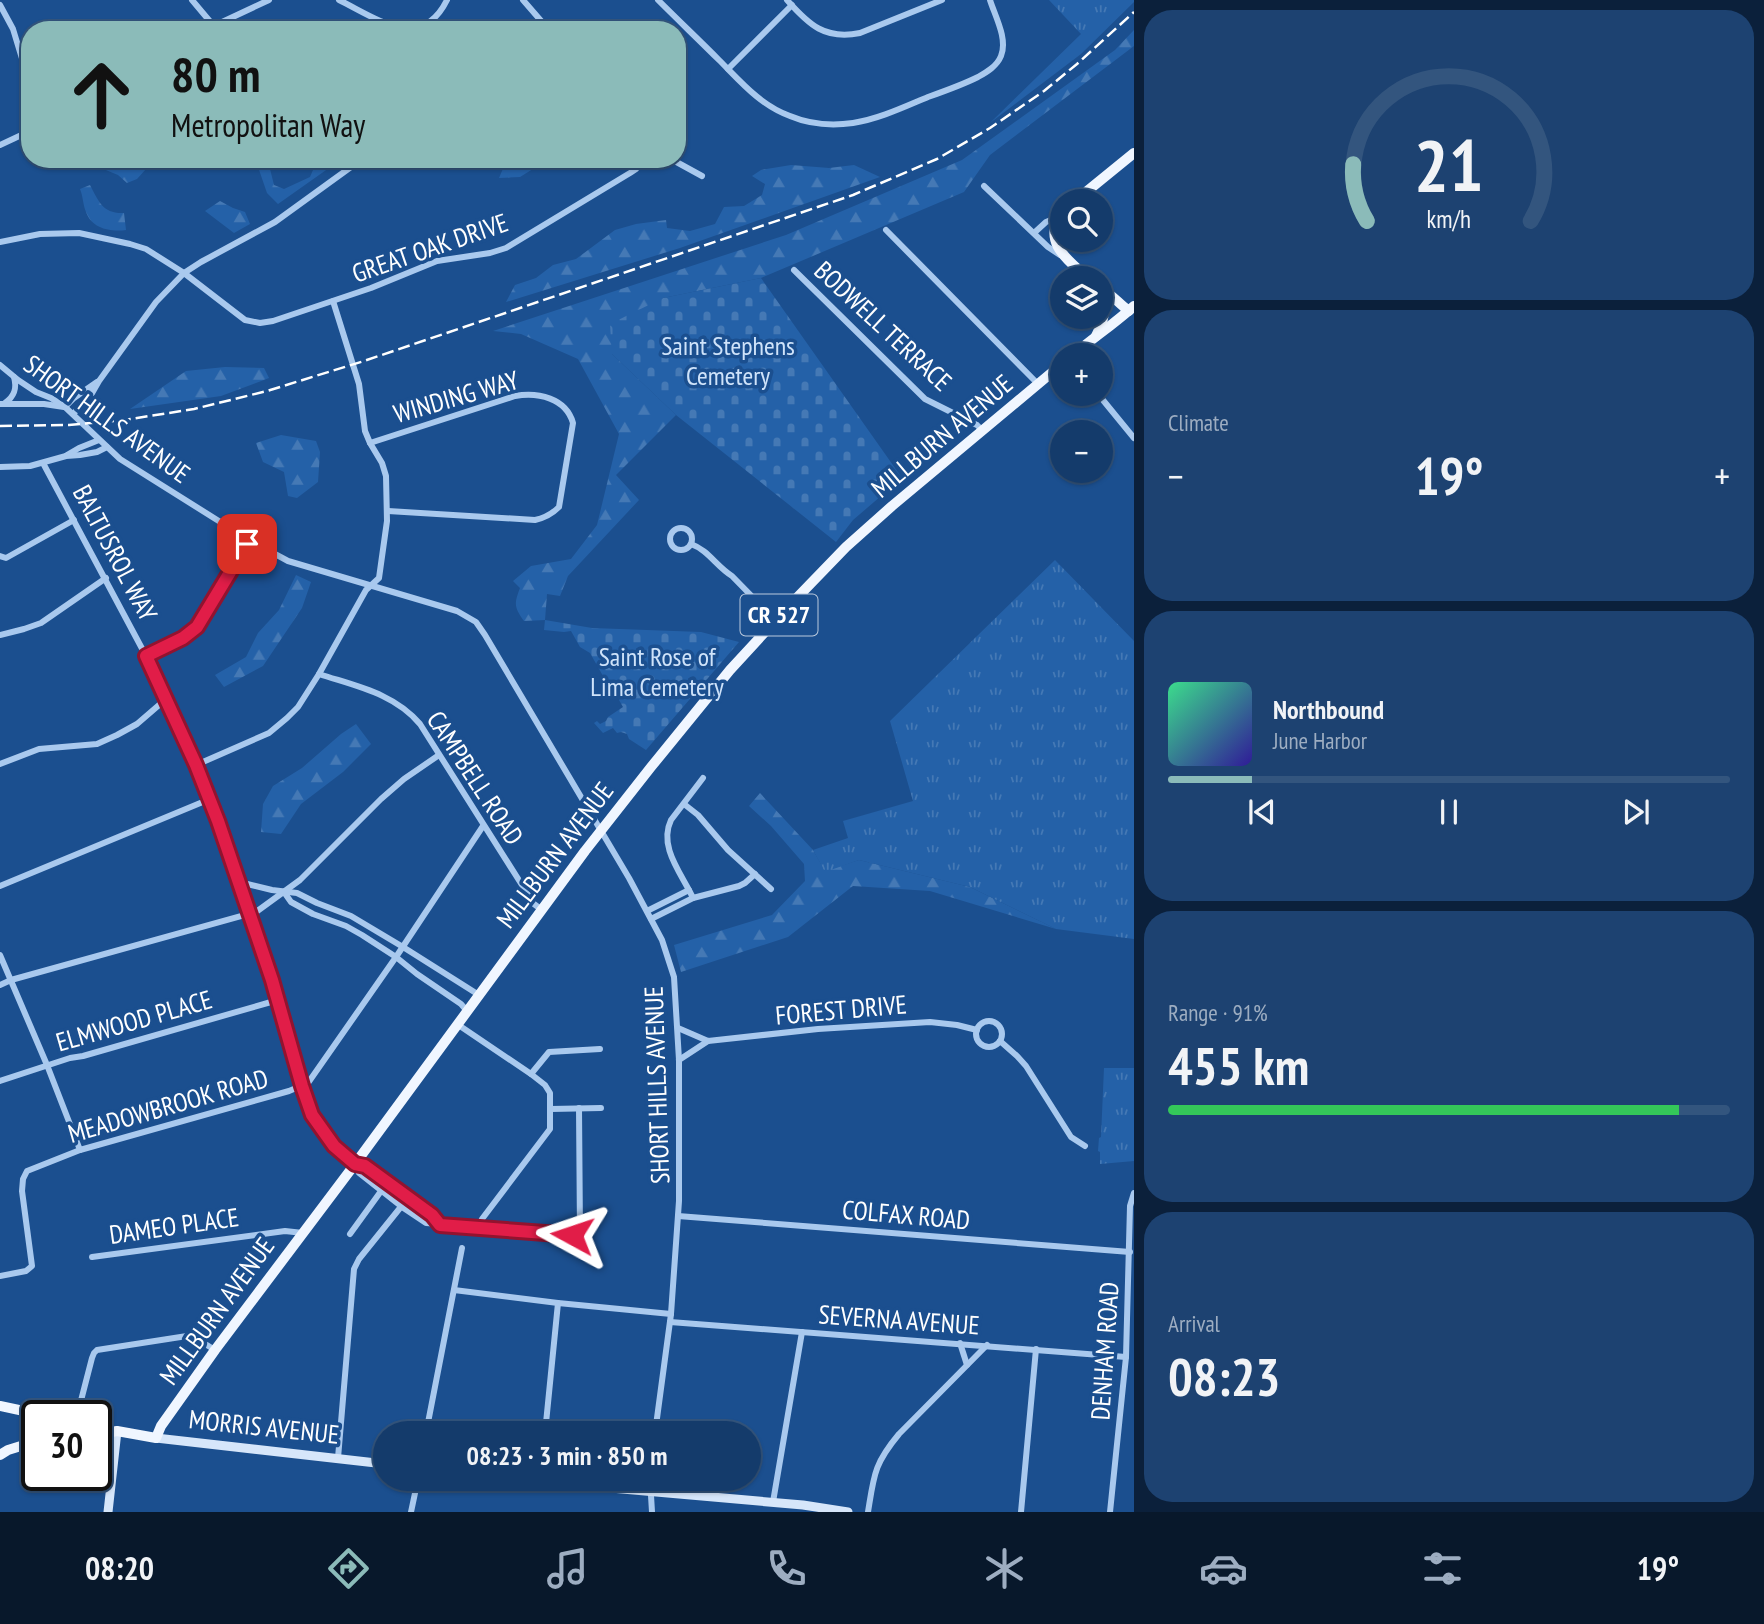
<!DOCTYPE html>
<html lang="en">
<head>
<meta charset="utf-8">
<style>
  :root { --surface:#143b6b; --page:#1d4271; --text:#f1f3f6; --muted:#9dadc1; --line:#33557e; --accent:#8bbbb9 }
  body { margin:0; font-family:"PT Sans Narrow",sans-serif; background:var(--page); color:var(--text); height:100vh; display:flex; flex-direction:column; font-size:26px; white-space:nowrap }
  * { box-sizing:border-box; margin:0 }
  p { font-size:23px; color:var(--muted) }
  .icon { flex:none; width:38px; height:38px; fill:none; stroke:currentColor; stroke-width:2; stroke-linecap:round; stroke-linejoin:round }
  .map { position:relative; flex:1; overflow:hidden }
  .drawer { display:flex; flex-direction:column; gap:10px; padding:10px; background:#0b203b; width:630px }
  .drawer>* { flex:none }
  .banner { position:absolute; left:21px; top:21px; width:665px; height:147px; border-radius:28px; box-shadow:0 2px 5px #0004,0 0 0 2px var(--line); background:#8bbbb9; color:#111; overflow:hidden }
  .tools { position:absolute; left:1050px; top:189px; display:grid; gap:14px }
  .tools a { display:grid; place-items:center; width:63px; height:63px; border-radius:50%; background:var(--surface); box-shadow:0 2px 5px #0004,0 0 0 2px var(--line); font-size:35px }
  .speed { position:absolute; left:21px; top:1400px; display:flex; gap:14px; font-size:35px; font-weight:700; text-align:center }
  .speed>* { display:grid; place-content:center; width:91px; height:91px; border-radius:50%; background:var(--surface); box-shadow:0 2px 5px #0004,0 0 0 2px var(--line); line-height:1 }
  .speed .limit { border:4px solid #111; border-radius:10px; background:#fff; color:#111 }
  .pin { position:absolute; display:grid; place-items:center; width:60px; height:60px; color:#fff; margin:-30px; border-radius:14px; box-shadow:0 4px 10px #0006 }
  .me { position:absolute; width:77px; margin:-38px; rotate:275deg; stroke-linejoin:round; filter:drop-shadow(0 0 5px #0008) }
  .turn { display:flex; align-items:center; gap:24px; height:147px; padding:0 35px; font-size:32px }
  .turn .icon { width:91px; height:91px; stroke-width:2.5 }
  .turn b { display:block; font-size:49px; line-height:60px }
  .big { font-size:52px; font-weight:700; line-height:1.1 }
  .drawer .card { flex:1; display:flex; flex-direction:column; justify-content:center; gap:10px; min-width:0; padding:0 24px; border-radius:28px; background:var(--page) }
  .drawer .dial { align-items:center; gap:0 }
  .dial svg { height:182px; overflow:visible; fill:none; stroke:var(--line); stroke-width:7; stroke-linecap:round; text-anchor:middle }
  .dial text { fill:var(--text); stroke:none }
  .song { display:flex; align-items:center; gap:21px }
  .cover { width:84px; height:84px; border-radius:10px; background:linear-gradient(135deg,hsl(150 70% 55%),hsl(250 70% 35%)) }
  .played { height:7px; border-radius:4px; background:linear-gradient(90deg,var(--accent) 15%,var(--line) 15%) }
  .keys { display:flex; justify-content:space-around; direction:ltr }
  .heat { display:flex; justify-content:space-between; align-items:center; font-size:38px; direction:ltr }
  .charge { height:10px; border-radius:5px; background:linear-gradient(90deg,#34c759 91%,var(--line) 0) }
  .trip { position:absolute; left:373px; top:1421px; width:388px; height:70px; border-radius:35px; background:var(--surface); box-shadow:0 2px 5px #0004,0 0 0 2px var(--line); font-weight:700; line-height:70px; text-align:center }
  .dock { display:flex; height:112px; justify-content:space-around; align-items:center; background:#08182b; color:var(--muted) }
  .dock .icon { width:49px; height:49px }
  .dock .selected { color:var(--accent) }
  .dock b { font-size:32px; color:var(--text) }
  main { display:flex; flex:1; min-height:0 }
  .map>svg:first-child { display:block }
</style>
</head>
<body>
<main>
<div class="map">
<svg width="1134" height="1512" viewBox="0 0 1134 1512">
  <defs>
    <pattern id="forest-firs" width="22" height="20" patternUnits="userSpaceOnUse" patternTransform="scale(1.75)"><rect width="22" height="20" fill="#2461a8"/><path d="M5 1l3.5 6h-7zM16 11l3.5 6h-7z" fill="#4579b5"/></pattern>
    <pattern id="cemetery-stones" width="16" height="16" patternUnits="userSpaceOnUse" patternTransform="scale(1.75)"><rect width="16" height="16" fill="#2461a8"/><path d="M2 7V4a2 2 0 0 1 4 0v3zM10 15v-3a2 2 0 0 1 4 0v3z" fill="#4579b5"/></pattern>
    <pattern id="park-tufts" width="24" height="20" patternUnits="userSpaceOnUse" patternTransform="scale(1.75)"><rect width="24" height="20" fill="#2461a8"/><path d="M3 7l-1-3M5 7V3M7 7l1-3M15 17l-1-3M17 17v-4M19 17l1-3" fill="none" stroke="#4579b5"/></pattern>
  </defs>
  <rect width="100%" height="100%" fill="#1b4f8f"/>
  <g fill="url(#forest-firs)">
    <path d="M1134,30v16l-144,109 -26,37 -203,86 -98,20 -51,56 64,61 -60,60 23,25 -71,76 -8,20 -13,-2 -2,26 -21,1c-10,-14 -10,-17 -4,-33l-7,-7 18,-15 40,-7 26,-34 22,-91 -41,-75 -57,-25 -28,-3 293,-96 176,-75 153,-110z"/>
    <polygon points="93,159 155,159 137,179 127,183 118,175 101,168"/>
    <polygon points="315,159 332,159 336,163 278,204 267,193 256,161 268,161 274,185 284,189 310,177 316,163"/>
    <polygon points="510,159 549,159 520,177 499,178 505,164"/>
    <polygon points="791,165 829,168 854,165 880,177 680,248 506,302 515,285 536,278 553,265 576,259 615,230 636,224 666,220 667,228 690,231 715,224 724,207 744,206 762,195 765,184 752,176 761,170"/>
    <path d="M90,185c9,17 13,29 34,28l2,17c-15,2 -34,-1 -40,-18 -3,-7 -3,-16 -6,-23z"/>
    <polygon points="220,201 233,208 245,212 250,224 234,233 205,211"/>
    <polygon points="225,367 264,368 269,378 221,396 130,409 186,371"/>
    <polygon points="281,435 316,441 320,452 318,482 297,498 288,496 284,472 263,462 256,443"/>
    <polygon points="296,575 311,582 302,608 263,666 224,687 215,675 246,657 258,633 279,610"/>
    <polygon points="356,724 371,744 343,772 301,804 281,834 261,832 263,804 273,786 302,768 341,734"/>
    <polygon points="760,793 813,850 825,871 859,860 970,887 1056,929 930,891 853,886 788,937 681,972 674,945 772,915 805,881 804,864 771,826 749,806"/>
  </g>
  <g fill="url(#cemetery-stones)">
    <polygon points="761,278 902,478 853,520 836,542 676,415 612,354 610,324 663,298"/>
    <polygon points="545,620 592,628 701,632 739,642 646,750 629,739 627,734 621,732 617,733 613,728 603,733 594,723 597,721 600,724 606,721 608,717 623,707 619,700 622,696 619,688 612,687 607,683 590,653 580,647 571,631 564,632 544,630"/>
  </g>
  <g fill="url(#park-tufts)">
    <polygon points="1049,0 1134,0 1134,2 1081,54 990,123 1081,34"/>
    <polygon points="1055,560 1134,641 1134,939 1056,929 970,887 859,860 825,872 813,850 848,838 843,821 913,801 890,721"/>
    <polygon points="1104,1068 1134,1068 1134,1161 1100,1164 1100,1152 1098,1151 1099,1138 1101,1137"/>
  </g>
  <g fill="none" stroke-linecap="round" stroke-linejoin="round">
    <g stroke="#a9c9ee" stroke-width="6">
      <polyline points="192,0 213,25"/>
      <path d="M339,0c37,18 82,53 108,0"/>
      <polyline points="523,0 549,30"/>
      <path d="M658,0c20,20 41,40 61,60 22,22 41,45 71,56 19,8 41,10 63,7 26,-4 51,-16 75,-26 17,-6 34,-12 50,-20 9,-5 19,-11 23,-21 7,-17 -6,-40 -11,-56"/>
      <path d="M787,0c22,25 38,40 73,33l82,-33"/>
      <polyline points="0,5 13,29 30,85"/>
      <polyline points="205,30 269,0"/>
      <polyline points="728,69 792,5"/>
      <polyline points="0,145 30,131"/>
      <polyline points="413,159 415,159"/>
      <polyline points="671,159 702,176"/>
      <polyline points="984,186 1048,247 1060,255"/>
      <polyline points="886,230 1039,385"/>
      <polyline points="1034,233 1046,222 1058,217"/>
      <polyline points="0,242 40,234 79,233 130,244 146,249 184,273 245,320 260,323 273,321 371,288 437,261 490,253 506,248 630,173 636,169 643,159"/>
      <polyline points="794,270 925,399 977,425 982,430"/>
      <polyline points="0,365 18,380 36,392 51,398 65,407 120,459 249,540 288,561 457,611 476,622 485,635 629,878 662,940 674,977 679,1060 679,1201 671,1314 655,1433"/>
      <polyline points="1098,394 1134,438"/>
      <path d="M5,403c10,-7 12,-15 9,-26"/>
      <polyline points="0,404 44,404 64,407"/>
      <polyline points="65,407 74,398 97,382"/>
      <polyline points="73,414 91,395 99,381 156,302 184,273 201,262 275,222 362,159"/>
      <path d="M370,443l145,-47c23,-4 51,2 58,27l-14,84c-7,7 -14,11 -24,13l-147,-9"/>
      <polyline points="67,455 79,448 99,440"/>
      <polyline points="43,463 146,656 196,765 218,821 250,914 278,1000 302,1086 312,1115 334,1146 355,1164 359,1173 402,1207 426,1223 478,1227 482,1219 550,1129 550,1093 545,1085 531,1074 457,1024"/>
      <polyline points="0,467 30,466 66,456 80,455 97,452 107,447"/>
      <circle cx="681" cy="539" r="11"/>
      <path d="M691,544c17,6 26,23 41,32l43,44"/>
      <polyline points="0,556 6,558 74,520"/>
      <polyline points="0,635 24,629 41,623 106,578"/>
      <polyline points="146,656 183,638 197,627 249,540"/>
      <path d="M319,674c36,12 75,19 101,50l114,180 8,6"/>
      <polyline points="0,764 39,749 97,744 117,735 137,724 166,699"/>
      <polyline points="196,765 269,733 287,718 298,707 319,674 366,590 379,578 387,521 386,476 382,463 370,443 365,431 359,384 333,301"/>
      <polyline points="684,804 698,815 728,850 771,889"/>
      <polyline points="239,882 272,890 297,893 317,903 351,916 403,947 479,995"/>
      <polyline points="0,886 210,799"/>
      <polyline points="284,892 291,902 313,914 346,926 362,935 396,957 417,974 461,1004 467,1011"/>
      <path d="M693,898c-11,-24 -35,-51 -22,-78l32,-42"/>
      <polyline points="647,911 689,890"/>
      <polyline points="651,919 693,898 739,886 745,883 755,874"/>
      <polyline points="0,955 47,1065 80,1150"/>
      <polyline points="0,985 11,980 256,912 300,880 381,799 404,779 439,755"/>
      <circle cx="989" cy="1034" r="13"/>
      <polyline points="678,1028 708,1041 818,1029 930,1022 957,1025 977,1030"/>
      <polyline points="1000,1041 1017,1056 1026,1066 1071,1137 1085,1146"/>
      <polyline points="679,1060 708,1041"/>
      <polyline points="531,1074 549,1052 600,1049"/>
      <polyline points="0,1081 70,1058 83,1056 278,1000"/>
      <polyline points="551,1109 601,1108"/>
      <polyline points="355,1164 365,1165 432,1215 440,1225"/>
      <polyline points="678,1216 1130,1252"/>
      <polyline points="478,1227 572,1235 580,1234 579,1108"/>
      <polyline points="350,1234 384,1187"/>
      <polyline points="92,1257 285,1231 303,1233"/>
      <polyline points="0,1276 26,1271 32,1266 22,1191 23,1179 27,1171 80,1150 289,1091 308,1083 396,957 483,826"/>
      <polyline points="454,1290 558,1303 671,1314"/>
      <polyline points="670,1322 1126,1357"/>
      <polyline points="960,1343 967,1365"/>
      <polyline points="77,1416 92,1358 94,1353 97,1350 187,1336 197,1339 215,1350"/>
      <polyline points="426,1433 462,1248"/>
      <polyline points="545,1433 558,1303"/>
      <polyline points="338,1458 354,1269 359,1259 408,1198"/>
      <polyline points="650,1479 652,1512"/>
      <polyline points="773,1502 802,1332"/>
      <polyline points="411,1512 418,1479"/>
      <path d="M868,1512c6,-37 6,-48 31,-78l88,-89"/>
      <polyline points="1021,1512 1036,1349"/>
      <polyline points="1110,1512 1126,1357 1130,1206 1134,1193"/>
    </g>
    <g stroke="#d6e6fa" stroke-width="9">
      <polyline points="156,1438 385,1464"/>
      <polyline points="507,1479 803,1505 848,1512"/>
      <polyline points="108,1512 117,1431"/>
    </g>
    <g stroke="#f0f6ff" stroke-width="10">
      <polyline points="1075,201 1134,153"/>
      <path d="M1062,213c-21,29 6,47 26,65"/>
      <path d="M1101,289c11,5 18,15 28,22"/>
      <path d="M1096,336c7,-14 11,-24 5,-40"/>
      <path d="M1073,355c20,-17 41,-31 61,-49"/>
      <polyline points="0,1406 47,1416"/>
      <polyline points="96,1435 117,1431 156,1438 161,1426 215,1350 355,1164 585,851 651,767 730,670 788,607 846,547 892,506 1062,364"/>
      <polyline points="0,1455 8,1450 37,1441"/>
    </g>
    <polyline stroke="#fff" stroke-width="2.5" stroke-dasharray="12 5" stroke-linecap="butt" points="0,426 69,425 124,420 194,409 267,391 364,361 853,195 937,159 990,128 1044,91 1077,64 1134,12"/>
  </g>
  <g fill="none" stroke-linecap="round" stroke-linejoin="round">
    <defs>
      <polyline id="route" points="247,544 197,627 183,638 146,656 196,765 218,821 272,980 302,1086 312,1115 334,1146 355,1164 365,1166 432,1215 440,1225 572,1235"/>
    </defs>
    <use href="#route" stroke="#92132f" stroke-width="18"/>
    <use href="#route" stroke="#e11d48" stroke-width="12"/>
  </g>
  <g text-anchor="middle" stroke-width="7" stroke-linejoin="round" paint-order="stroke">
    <rect fill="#1b4f8f" stroke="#bbcadd" stroke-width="2" x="740.5" y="594.5" width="77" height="41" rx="5"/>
    <g font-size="24" font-weight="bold" fill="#fff">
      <text x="779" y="623">CR 527</text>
    </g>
    <g font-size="26" fill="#fff" stroke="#1b4f8f">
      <text transform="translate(430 248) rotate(-19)" y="9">GREAT OAK DRIVE</text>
      <text transform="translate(883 326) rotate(43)" y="9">BODWELL TERRACE</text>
      <text transform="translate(456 397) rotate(-16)" y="9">WINDING WAY</text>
      <text transform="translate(107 419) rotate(36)" y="9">SHORT HILLS AVENUE</text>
      <text transform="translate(942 436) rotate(-40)" y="9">MILLBURN AVENUE</text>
      <text transform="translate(115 553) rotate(62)" y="9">BALTUSROL WAY</text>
      <text transform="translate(475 778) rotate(57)" y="9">CAMPBELL ROAD</text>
      <text transform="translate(555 855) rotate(-53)" y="9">MILLBURN AVENUE</text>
      <text transform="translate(841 1010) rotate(-5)" y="9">FOREST DRIVE</text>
      <text transform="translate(134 1021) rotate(-16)" y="9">ELMWOOD PLACE</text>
      <text transform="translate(657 1085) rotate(-92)" y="9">SHORT HILLS AVENUE</text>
      <text transform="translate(168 1106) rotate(-16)" y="9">MEADOWBROOK ROAD</text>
      <text transform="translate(906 1215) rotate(5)" y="9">COLFAX ROAD</text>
      <text transform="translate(174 1226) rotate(-8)" y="9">DAMEO PLACE</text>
      <text transform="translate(217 1311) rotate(-54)" y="9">MILLBURN AVENUE</text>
      <text transform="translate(899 1320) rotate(4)" y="9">SEVERNA AVENUE</text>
      <text transform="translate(1105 1351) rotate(-86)" y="9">DENHAM ROAD</text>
      <text transform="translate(264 1427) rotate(6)" y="9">MORRIS AVENUE</text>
    </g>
    <g font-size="26" fill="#cfe3fa" stroke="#1b4f8f">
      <text x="728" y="355">Saint Stephens<tspan x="728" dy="30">Cemetery</tspan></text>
      <text x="657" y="666">Saint Rose of<tspan x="657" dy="30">Lima Cemetery</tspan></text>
    </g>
  </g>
</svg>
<div class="tools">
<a><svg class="icon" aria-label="search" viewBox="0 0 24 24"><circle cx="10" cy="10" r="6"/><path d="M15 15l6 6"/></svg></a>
<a><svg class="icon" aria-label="layers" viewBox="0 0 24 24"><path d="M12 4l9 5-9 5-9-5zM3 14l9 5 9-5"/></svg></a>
<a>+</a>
<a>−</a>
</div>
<div class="speed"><div class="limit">30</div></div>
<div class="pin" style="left:247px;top:544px;background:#d93025"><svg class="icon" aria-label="arrive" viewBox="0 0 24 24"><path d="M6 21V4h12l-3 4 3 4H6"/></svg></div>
<svg class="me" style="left:572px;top:1235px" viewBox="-20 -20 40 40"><path d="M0-17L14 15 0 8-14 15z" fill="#e11d48" stroke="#fff" stroke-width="4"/></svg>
<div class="trip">08:23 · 3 min · 850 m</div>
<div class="banner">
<div class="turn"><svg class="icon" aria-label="ahead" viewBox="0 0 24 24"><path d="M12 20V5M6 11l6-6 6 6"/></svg><div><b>80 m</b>Metropolitan Way</div></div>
</div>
</div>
<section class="drawer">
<div class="card dial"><svg viewBox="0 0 100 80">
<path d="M14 69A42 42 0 1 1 86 69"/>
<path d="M14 69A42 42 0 0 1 8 44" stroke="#8bbbb9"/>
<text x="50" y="56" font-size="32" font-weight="700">21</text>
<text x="50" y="72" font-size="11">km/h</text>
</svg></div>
<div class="card"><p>Climate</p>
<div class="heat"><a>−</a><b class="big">19°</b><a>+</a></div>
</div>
<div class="card">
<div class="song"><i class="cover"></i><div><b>Northbound</b><p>June Harbor</p></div></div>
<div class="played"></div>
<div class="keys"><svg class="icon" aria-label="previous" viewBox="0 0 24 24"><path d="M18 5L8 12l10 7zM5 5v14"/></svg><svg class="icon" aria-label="pause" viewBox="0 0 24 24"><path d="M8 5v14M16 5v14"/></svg><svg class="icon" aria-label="next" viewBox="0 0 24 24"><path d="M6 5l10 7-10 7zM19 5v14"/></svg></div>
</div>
<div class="card"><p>Range · 91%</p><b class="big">455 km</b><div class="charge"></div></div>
<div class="card"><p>Arrival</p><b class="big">08:23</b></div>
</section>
</main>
<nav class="dock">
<b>08:20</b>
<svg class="icon selected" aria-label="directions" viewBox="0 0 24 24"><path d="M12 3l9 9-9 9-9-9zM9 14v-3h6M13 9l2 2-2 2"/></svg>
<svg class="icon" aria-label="music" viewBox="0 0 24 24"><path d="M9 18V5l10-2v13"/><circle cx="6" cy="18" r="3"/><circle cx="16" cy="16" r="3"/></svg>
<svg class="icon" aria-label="phone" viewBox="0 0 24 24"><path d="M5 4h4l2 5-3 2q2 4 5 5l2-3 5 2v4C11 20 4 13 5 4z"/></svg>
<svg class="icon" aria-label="climate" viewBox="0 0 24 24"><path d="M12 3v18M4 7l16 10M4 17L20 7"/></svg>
<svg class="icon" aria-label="car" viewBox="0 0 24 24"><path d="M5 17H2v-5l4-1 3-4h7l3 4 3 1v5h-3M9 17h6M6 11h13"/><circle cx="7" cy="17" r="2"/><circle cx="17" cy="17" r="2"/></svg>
<svg class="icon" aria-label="filters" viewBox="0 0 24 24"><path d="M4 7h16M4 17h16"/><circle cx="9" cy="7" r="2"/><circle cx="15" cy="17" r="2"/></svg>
<b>19°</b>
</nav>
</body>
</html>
